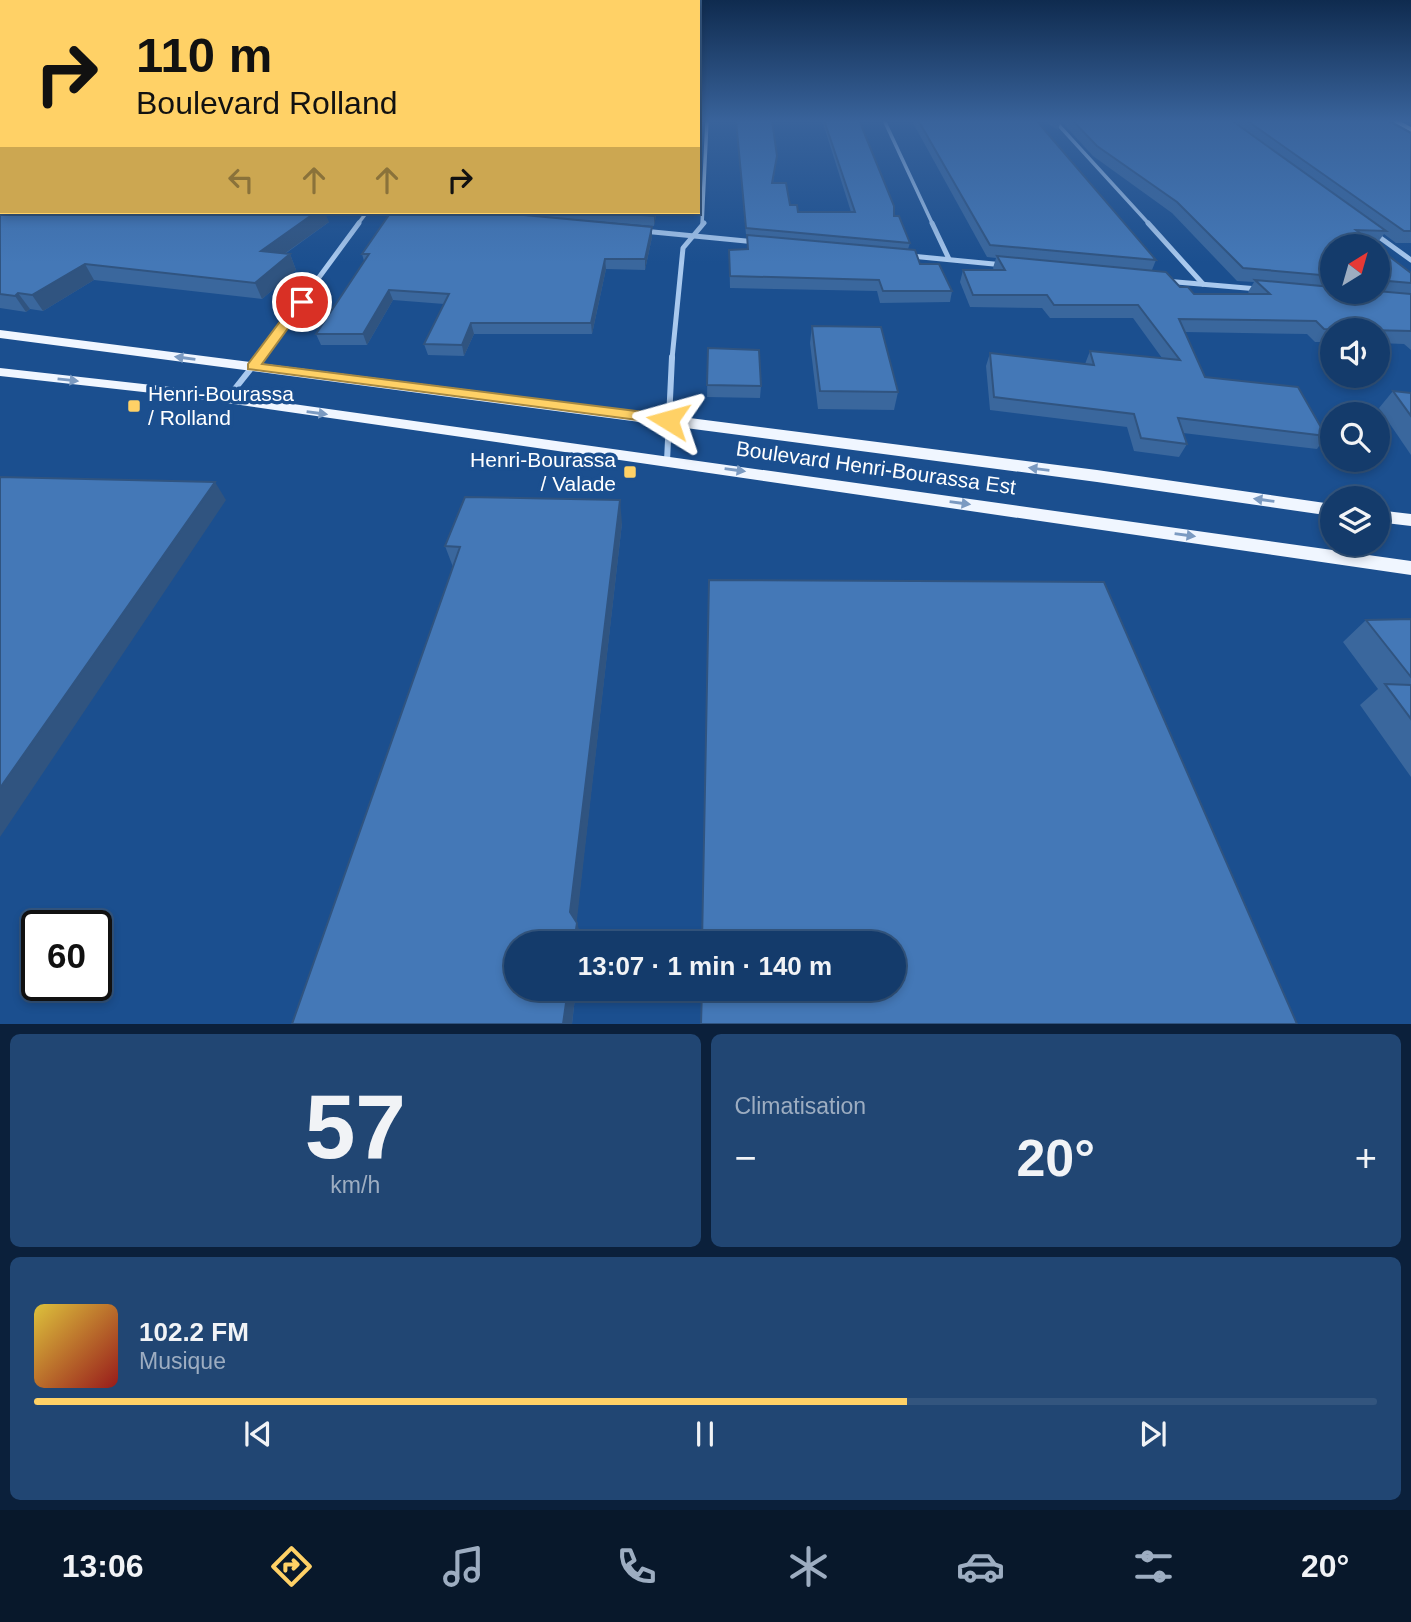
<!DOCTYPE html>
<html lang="fr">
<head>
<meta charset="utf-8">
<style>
  :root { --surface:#143b6b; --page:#214673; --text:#f1f3f6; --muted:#9dadc1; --line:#33557e; --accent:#ffd166 }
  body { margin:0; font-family:Helvetica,sans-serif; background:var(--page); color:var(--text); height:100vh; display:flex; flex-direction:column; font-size:26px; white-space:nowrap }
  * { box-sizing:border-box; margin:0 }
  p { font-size:23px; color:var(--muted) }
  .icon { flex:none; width:38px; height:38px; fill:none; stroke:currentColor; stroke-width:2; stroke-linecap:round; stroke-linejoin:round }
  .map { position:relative; height:1024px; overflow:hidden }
  .side { display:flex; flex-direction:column; gap:10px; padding:10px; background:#0b203b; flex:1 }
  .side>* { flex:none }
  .banner { position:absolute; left:0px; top:0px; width:700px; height:214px; box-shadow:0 4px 10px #0003,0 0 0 2px var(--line); background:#ffd166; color:#111; overflow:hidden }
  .needle { width:46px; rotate:37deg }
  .controls { position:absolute; left:1320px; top:234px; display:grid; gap:14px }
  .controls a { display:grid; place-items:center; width:70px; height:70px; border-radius:50%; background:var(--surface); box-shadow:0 4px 10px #0003,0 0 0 2px var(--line); font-size:35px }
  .speed { position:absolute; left:21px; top:910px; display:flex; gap:14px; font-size:35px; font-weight:700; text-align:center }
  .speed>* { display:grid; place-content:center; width:91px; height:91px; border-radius:50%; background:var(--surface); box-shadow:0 4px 10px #0003,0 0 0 2px var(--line); line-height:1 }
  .speed .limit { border:4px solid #111; border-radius:10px; background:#fff; color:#111 }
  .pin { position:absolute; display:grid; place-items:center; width:60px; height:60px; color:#fff; margin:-30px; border:4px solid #fff; border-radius:50%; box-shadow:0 2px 7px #0007 }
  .me { position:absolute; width:77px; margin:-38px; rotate:278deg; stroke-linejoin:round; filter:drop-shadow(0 0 5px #0008) }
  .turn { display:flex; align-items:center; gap:24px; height:147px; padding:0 21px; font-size:32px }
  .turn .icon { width:91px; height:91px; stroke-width:2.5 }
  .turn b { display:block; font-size:49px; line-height:60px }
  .lanes { display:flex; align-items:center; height:66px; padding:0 21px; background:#0003; justify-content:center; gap:35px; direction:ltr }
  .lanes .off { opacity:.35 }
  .big { font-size:52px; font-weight:800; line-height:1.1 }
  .side .tile { flex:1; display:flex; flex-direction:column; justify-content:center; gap:10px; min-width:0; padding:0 24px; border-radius:10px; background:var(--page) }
  .side .dial { align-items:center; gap:0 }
  .dial b { font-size:91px; line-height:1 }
  .song { display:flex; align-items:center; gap:21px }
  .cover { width:84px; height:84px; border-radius:10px; background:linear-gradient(135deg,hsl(50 70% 55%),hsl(0 70% 35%)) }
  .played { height:7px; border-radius:4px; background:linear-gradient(90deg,var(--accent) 65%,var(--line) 65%) }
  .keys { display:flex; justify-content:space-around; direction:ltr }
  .heat { display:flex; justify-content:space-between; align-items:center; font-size:38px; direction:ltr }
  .side .tiles { flex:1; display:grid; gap:10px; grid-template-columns:1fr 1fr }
  .tile:last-child { grid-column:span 2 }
  .trip { position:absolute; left:504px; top:931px; width:402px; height:70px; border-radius:35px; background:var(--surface); box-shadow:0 4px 10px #0003,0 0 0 2px var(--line); font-weight:800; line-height:70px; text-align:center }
  .tabs { display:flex; height:112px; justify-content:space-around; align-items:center; background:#08182b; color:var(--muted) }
  .tabs .icon { width:49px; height:49px }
  .tabs .selected { color:var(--accent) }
  .tabs b { font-size:32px; color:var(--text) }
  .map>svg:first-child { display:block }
</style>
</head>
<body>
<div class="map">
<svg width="1411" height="1024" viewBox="0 0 1411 1024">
  <rect width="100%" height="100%" fill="#1b4f8f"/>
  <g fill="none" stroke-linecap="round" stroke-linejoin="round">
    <g stroke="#a9c9ee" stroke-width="3.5">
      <polyline points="884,120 933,225"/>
      <polyline points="1054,120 1150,225"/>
      <polyline points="357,225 367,212"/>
      <polyline points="702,225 707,120"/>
    </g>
    <g stroke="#a9c9ee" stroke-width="5">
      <polyline points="932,223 949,259"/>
      <polyline points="1148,223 1203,284"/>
      <polyline points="643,231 756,242"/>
      <polyline points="1375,234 1411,260"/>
      <polyline points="911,256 1004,265"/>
      <polyline points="1165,281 1258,289"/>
      <polyline points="259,359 359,223"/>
      <polyline points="672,359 683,248 704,223"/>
    </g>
    <g stroke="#a9c9ee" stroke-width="6">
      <polyline points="226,400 260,357"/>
      <polyline points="667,461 672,357"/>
    </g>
    <polygon fill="#d6e6fa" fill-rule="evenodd" points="1390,120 1398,120 1411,127 1411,132"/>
    <g fill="#f0f6ff" fill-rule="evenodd">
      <polygon points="0,330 1097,470 1332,504 1332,516 1097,482 0,338"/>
      <polygon points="0,368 179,388 1411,561 1411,575 179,396 0,376"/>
      <polygon points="1377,510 1411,514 1411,526 1377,522"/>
    </g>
  </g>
  <g fill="#3a679d">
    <polygon points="736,120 772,120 776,163 773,183 790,205 798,212 851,212 822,120 859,120 894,216 910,243 908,249 920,264 952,291 950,302 880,303 877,291 730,288 729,250 747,249 747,235 746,235"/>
    <polygon points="913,120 1036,120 1156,260 1152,270 1180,287 1194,294 1250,294 1248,292 1254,282 1237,281 1172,213 1093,156 1061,121 1058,130 1043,120 1387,120 1411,133 1411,243 1396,243 1384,234 1378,242 1332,247 1332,292 1377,292 1377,247 1411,273 1411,350 1404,344 1377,343 1377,331 1332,331 1332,342 1315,342 1307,334 1185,332 1205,377 1326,436 1317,449 1183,433 1187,444 1179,457 1134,451 1127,427 990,410 986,366 990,353 1085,364 1090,351 1162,358 1133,318 1050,318 1042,308 970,307 960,282 963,270 994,270 993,268 996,258 987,257 913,123"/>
    <polygon points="0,168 329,222 285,254 290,254 296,270 262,299 94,280 43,311 30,309 26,312 0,308"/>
    <polygon points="391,212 667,212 667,215 656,215 654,226 547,217 652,227 652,237 645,270 606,269 592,334 474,334 464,356 428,355 424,344 444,304 393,300 367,345 321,345 316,334 364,261 362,254"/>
    <polygon points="812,326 898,392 894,410 818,409 810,343"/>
    <polygon points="708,348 761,386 760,398 707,397"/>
    <polygon points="1393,391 1411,393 1411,455 1379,408"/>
    <polygon points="622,523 576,923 582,939 582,943 516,943 576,989 572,1024 292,1024 453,567 445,546"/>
    <polygon points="1411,619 1411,777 1360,705 1378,689 1343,642 1366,620"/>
  </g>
  <g fill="#305480">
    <polygon points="316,212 325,212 329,222 267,266 261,251"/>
    <polygon points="654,212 656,212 656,215 654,226"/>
    <polygon points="652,227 652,237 645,270 645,259"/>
    <polygon points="290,254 296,270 262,299 255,283"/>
    <polygon points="605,259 606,269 592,334 591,323"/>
    <polygon points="85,264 94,280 43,311 32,295"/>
    <polygon points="389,290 393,300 367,345 363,334"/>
    <polygon points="18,293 30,309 26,312 15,296"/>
    <polygon points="471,323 474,334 464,356 462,345"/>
    <polygon points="215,482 226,500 0,837 0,788"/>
    <polygon points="620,500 622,523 576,928 570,912"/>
    <polygon points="577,923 582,939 582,943 574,943"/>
    <polygon points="568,989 576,989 572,1024 563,1024"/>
  </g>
  <g fill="#4478b7" stroke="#305480" stroke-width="2">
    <polygon points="736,120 772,120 777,156 772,183 786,183 790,205 797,205 798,212 855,212 824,120 859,120 894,206 894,216 899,216 910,243 746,228"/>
    <polygon points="918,120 1036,120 1156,260 990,245"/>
    <polygon points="1072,120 1231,120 1386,231 1356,230 1377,247 1332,247 1332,276 1243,268 1177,202 1097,146"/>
    <polygon points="1246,120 1387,120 1411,133 1411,231 1404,231"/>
    <polygon points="0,168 2,168 2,212 316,212 261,251 290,254 255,283 85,264 32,295 18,293 15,296 0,294"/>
    <polygon points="391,212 492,212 652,227 645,259 605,259 591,323 471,323 462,345 424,344 449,294 389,290 363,334 316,334 369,254 362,254"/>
    <polygon points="599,212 654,212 654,216"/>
    <polygon points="747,235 915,250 920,264 939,264 952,291 883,291 879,280 730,276 729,250 748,249"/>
    <polygon points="1377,247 1411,273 1411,283 1377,280"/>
    <polygon points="997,256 1166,272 1180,287 1188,287 1194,294 1270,294 1255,280 1332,287 1332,292 1377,292 1377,291 1411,294 1411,331 1324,329 1316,321 1179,319 1205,377 1298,387 1326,436 1178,418 1187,444 1141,438 1134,414 994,397 990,353 1094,365 1090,351 1180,360 1138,305 1054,305 1047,295 973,295 963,270 1005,270"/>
    <polygon points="812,326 881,327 898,392 820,391"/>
    <polygon points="708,348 759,350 761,386 707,385"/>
    <polygon points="1393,391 1411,393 1411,416"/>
    <polygon points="0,477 215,482 0,788"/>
    <polygon points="465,497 620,500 570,912 577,923 574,943 516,943 516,989 568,989 563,1024 292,1024 460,547 445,546"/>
    <polygon points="709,580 1104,582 1297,1024 701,1024 702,989 894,989 894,943 702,943"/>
    <polygon points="1411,619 1411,677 1366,620"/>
    <polygon points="1385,684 1411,685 1411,719"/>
  </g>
  <defs><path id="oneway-solid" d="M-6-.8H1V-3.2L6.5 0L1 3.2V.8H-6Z" transform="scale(1.75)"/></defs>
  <g fill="#7b9ac1">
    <use href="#oneway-solid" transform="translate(185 358) rotate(-172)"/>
    <use href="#oneway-solid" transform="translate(68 380) rotate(6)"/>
    <use href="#oneway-solid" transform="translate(317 413) rotate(8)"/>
    <use href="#oneway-solid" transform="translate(1039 469) rotate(-173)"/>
    <use href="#oneway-solid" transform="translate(735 470) rotate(8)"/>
    <use href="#oneway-solid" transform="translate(1264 500) rotate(-172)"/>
    <use href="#oneway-solid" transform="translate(960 503) rotate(8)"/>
    <use href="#oneway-solid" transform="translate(1185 535) rotate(8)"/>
  </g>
  <linearGradient id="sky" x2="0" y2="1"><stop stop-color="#0f2b4f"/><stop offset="0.46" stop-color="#39639b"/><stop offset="1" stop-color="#39639b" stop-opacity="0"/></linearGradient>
  <rect width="1411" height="263" fill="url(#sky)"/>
  <polygon fill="#ffd166" stroke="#a68842" stroke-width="2" points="302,298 307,302 262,364 668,415 675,420 668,424 248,369 248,364 297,299"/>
  <g fill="#ffd166" stroke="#1b4f8f" stroke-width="2.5">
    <rect x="127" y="399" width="14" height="14" rx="3.5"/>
    <rect x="623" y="465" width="14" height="14" rx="3.5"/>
  </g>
  <g text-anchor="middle" stroke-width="7" stroke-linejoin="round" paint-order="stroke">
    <g font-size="21" fill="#fff" stroke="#1b4f8f" text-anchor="start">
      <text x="148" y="401">Henri-Bourassa<tspan x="148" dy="24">/ Rolland</tspan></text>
      <text x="616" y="467" text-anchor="end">Henri-Bourassa<tspan x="616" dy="24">/ Valade</tspan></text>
    </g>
    <g font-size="21" fill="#fff" stroke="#1b4f8f">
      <text transform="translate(876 468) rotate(8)" y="7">Boulevard Henri-Bourassa Est</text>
    </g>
  </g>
</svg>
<div class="controls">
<a><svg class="needle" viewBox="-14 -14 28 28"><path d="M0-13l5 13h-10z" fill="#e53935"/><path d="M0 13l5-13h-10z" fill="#9dadc1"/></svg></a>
<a><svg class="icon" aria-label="sound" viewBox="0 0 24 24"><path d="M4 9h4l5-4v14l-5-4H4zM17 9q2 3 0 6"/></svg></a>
<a><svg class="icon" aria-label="search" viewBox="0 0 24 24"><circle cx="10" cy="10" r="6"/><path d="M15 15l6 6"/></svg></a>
<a><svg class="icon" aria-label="layers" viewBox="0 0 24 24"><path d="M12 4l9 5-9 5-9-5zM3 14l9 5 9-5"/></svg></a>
</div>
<div class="speed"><div class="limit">60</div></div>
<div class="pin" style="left:302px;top:302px;background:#d93025"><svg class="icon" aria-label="arrive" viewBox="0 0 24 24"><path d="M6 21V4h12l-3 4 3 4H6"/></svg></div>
<svg class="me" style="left:668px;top:420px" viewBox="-20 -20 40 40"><path d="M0-17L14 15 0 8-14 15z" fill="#ffd166" stroke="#fff" stroke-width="4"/></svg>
<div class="trip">13:07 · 1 min · 140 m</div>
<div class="banner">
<div class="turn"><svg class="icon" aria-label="right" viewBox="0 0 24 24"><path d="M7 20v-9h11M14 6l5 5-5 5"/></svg><div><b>110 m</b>Boulevard Rolland</div></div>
<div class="lanes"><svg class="icon off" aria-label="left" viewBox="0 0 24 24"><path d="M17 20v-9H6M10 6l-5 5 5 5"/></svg><svg class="icon off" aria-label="ahead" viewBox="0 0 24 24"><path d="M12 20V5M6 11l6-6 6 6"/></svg><svg class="icon off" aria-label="ahead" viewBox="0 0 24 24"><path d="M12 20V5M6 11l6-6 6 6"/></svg><svg class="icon" aria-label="right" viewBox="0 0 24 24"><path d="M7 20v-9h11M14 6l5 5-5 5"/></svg></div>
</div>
</div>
<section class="side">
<div class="tiles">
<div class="tile dial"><b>57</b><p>km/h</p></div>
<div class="tile"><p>Climatisation</p>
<div class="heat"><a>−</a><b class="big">20°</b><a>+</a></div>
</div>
<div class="tile">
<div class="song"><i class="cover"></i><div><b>102.2 FM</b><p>Musique</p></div></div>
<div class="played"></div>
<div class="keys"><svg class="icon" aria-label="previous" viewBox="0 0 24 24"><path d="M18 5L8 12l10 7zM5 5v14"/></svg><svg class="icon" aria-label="pause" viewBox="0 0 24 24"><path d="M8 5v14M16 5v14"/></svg><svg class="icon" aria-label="next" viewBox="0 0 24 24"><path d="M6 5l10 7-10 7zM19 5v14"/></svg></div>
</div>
</div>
</section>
<nav class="tabs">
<b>13:06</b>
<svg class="icon selected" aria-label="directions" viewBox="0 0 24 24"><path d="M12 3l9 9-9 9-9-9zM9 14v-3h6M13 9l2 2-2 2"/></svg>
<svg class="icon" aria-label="music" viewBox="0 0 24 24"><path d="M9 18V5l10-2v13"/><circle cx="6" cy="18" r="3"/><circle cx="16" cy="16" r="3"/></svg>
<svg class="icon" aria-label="phone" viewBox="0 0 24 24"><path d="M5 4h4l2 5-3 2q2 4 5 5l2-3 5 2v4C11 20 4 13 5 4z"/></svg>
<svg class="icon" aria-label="climate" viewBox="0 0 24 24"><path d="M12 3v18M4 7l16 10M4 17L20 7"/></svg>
<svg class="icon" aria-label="car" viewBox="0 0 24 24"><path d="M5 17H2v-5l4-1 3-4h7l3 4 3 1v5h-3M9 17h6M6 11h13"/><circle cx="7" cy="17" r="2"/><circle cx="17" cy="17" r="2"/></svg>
<svg class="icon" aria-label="filters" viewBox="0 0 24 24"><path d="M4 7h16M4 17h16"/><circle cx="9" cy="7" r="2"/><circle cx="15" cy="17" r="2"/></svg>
<b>20°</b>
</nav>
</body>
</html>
